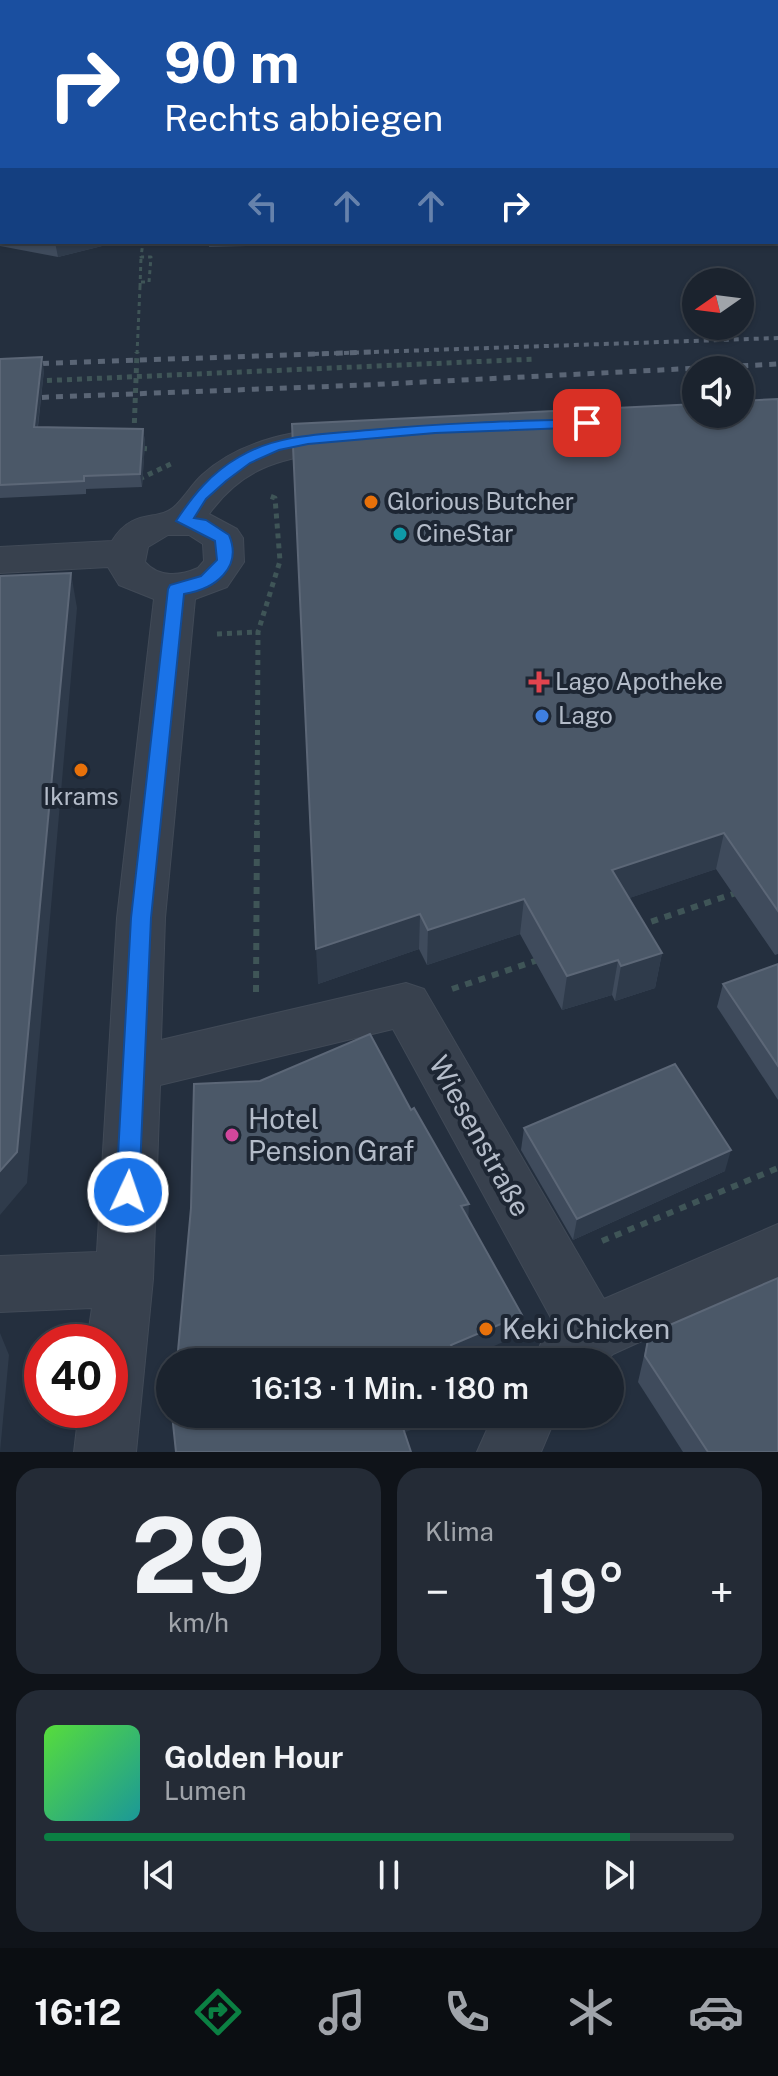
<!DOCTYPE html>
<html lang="de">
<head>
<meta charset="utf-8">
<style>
  :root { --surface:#1b232e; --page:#242b36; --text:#f1f3f6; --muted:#a0a4aa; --line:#39404a; --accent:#0b8043 }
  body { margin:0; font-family:"Public Sans",sans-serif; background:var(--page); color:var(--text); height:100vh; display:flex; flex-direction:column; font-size:30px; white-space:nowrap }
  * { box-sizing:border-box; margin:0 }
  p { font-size:26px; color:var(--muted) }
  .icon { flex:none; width:44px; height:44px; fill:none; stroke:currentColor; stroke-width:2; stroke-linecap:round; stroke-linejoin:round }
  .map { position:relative; height:1452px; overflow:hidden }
  .details { display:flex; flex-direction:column; gap:16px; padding:16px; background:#0f1319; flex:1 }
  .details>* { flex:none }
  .guide { position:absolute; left:0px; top:0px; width:778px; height:244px; box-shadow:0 2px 6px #0004,0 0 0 2px var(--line); background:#1a4fa0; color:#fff; overflow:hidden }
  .needle { width:52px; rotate:256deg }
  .fabs { position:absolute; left:682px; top:268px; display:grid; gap:16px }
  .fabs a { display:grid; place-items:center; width:72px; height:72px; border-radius:50%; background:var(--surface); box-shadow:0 2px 6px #0004,0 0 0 2px var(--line); font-size:40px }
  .speed { position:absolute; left:24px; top:1324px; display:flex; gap:16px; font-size:40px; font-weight:700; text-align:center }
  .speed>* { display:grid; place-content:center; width:104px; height:104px; border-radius:50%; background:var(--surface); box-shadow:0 2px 6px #0004,0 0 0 2px var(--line); line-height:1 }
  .speed .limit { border:12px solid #d22; background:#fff; color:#111 }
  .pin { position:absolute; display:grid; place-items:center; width:68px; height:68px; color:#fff; margin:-34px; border-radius:16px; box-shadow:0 4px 12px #0006 }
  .me { position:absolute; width:88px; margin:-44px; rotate:3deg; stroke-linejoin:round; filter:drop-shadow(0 0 6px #0008) }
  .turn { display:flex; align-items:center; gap:28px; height:168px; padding:0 32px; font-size:36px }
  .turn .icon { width:104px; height:104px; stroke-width:2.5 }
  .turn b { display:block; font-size:56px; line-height:68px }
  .lanes { display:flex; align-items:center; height:76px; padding:0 32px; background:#0003; justify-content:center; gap:40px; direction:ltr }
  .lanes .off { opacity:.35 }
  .big { font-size:60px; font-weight:600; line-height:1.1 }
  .details .widget { flex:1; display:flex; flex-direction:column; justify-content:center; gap:12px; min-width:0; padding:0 28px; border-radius:24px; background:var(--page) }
  .details .dial { align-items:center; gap:0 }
  .dial b { font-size:104px; line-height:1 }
  .song { display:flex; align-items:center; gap:24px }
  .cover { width:96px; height:96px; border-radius:12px; background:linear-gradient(135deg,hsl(110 70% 55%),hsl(180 70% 35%)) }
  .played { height:8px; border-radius:4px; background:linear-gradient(90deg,var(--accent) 85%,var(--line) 85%) }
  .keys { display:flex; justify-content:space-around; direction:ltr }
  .heat { display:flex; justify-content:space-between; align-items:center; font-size:44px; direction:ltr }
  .details .tiles { flex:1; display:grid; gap:16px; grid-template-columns:1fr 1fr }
  .widget:last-child { grid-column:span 2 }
  .trip { position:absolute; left:156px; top:1348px; width:468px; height:80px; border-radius:40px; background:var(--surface); box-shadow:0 2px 6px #0004,0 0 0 2px var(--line); font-weight:600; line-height:80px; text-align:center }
  .dock { display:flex; height:128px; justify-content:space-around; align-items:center; background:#0b0e12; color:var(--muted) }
  .dock .icon { width:56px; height:56px }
  .dock .current { color:var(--accent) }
  .dock b { font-size:36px; color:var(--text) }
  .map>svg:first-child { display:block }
</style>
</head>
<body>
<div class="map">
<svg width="778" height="1452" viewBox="0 0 778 1452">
  <rect width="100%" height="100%" fill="#242f3e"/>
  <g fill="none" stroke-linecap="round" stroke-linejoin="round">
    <defs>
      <g id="minor">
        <rect x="776" y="114" width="2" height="18"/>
        <path d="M351,425l13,3 5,8 -5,8c-63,16 -111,9 -155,70l28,15 6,9 1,24 -17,25 -32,12 -30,319 -4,122 245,-57 18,6 180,310 174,-75v55l-165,75 -8,8h-72l9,-21 14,-14 -163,-298 -233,56 -7,194 -17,173h-62l5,-42h31v-68h-23l5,-34 -92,4v-56l97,-4 20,-334 37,-319 -35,-14 -11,-18 -108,6v-26l112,-6c21,-34 45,-19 62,-34 10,-9 18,-23 28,-32 40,-37 98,-45 149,-50zM168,535h21l14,9 1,17 -6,7c-18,8 -39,10 -53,-6l3,-15z"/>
        <polygon points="494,1414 557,1414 541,1452 477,1452"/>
      </g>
    </defs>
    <use href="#minor" stroke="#414a57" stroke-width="2"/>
    <g stroke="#3f5557" stroke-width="3" stroke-dasharray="4 4" stroke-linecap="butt">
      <polyline points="306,0 309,2"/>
      <polyline points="510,0 513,2"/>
      <polyline points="719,0 723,2"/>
      <polyline points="730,2 737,0"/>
      <polyline points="141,282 149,282 151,257 141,257 143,242"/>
      <polyline points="140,287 141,257"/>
    </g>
    <g stroke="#3f5557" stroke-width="5" stroke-dasharray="5 5" stroke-linecap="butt">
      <polyline points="37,381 536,359"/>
      <polyline points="139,442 145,442 144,454 140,454"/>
      <polyline points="139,479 173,463"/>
      <polyline points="217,634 258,632"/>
      <polyline points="257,825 258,632 280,561 275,498 267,495"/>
    </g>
    <g stroke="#3f5557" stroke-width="6" stroke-dasharray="7 7" stroke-linecap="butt">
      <polyline points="638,926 739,892"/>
      <polyline points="452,989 538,960"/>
      <polyline points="256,992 257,823"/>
      <polyline points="602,1241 778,1168"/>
    </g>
    <use href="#minor" fill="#38414e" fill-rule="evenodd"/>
    <polyline stroke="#5a6575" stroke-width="4" stroke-dasharray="5 5" stroke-linecap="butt" points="314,354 778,338"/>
    <g stroke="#5a6575" stroke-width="5" stroke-dasharray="7 7" stroke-linecap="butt">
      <polyline points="0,365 371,352"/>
      <polyline points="0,399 365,385 778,364"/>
    </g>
    <polyline stroke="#3f5557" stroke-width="3" stroke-dasharray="4 4" stroke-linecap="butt" points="137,354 140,287"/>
    <polyline stroke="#3f5557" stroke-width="5" stroke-dasharray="5 5" stroke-linecap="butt" points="134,433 137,352"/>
  </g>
  <g fill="#3f4b5c">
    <polygon points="2,163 2,242 118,242 58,257 0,246 0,172"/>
    <polygon points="209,242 281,242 281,245 209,247"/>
    <polygon points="0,359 44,370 38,427 143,429 145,442 142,487 86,489 86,494 0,498"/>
    <polygon points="778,399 778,954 775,955 716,869 629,898 662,953 655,988 615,1001 612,995 562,1010 520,934 427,965 419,949 318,984"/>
    <polygon points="778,964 778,1100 717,1007 723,984"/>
    <polygon points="524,1128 725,1171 573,1240 521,1150"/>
    <polygon points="649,1334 778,1452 683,1452 638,1382"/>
  </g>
  <g fill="#2f3b4b">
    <polygon points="55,242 118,242 58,257"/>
    <polygon points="42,357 44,370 36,440 34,427"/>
    <polygon points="143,429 145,442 142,487 140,474"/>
    <polygon points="71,573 77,608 27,1183 0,1215 0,1171"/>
    <polygon points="724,833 716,869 606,906 612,870"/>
    <polygon points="524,899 520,934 427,965 428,930"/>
    <polygon points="420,914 419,949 318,984 316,949"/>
    <polygon points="662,953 655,988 615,1001 621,966"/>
    <polygon points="618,960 612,995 562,1010 567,976"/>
    <polygon points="731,1150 725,1171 573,1240 577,1219"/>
    <polygon points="469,1204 468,1226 461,1206"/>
    <polygon points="522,1315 519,1335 458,1362 451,1345"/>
    <polygon points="0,1333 9,1355 0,1452"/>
    <polygon points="404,1414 452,1414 398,1435 399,1416"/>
  </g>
  <g fill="#4b5868" stroke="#5c6777" stroke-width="2">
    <polygon points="2,163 2,229 0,228 0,172"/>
    <polygon points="42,357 34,427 143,429 140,474 84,476 84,481 0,485 0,359"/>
    <polygon points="778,399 778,911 724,833 612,870 662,953 621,966 618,960 567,976 524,899 428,930 420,914 316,949 292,424 696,404 696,414 740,414 740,401"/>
    <polygon points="71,573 17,1152 0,1171 0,576"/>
    <polygon points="778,964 778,1066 723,984"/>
    <polygon points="370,1034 411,1110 414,1108 469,1204 461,1206 522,1315 451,1345 459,1362 177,1362 191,1208 194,1084 260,1081"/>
    <polygon points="675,1064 731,1150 577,1219 524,1128"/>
    <polygon points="778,1278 778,1452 708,1452 645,1356 649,1334"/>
    <polygon points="172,1414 404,1414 399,1416 411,1452 176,1452"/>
  </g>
  <path fill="#1a73e8" stroke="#114b97" stroke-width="2" d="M587,419l6,1v7l-158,6 -127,11 -29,6 -29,13 -24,18 -20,18 -12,19 12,2 23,15c14,33 -14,54 -45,59l-33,324 -12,274 -3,7 -8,3 -9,-3 -3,-7 15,-274 37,-329 2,-4 31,-9 16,-16 -2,-19 -39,-20c17,-26 35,-48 63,-64 38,-23 86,-23 130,-27 72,-7 145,-9 218,-11z"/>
  <g fill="#e8710a" stroke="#1d2633" stroke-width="3">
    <circle cx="371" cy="502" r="8"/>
    <circle cx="81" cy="770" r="8"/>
    <circle cx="486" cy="1329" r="8"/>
  </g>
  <circle fill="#0f9aa8" stroke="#1d2633" stroke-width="3" cx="400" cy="534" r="8"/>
  <path fill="#e0444e" stroke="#1d2633" stroke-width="3" d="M535 670h8v8h8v8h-8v8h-8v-8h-8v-8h8z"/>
  <circle fill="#3f7fe0" stroke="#1d2633" stroke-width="3" cx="542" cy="716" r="8"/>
  <circle fill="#d1479c" stroke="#1d2633" stroke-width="3" cx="232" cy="1135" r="8"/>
  <g text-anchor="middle" stroke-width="8" stroke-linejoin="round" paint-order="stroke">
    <g font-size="24" fill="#b4bcc9" stroke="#1d2633" text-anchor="start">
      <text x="387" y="510">Glorious Butcher</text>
      <text x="416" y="542">CineStar</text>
      <text x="555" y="690">Lago Apotheke</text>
      <text x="558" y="724">Lago</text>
      <text x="81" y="805" text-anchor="middle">Ikrams</text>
    </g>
    <g font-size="28" fill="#b4bcc9" stroke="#1d2633" text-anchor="start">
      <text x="248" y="1129">Hotel<tspan x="248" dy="32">Pension Graf</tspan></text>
      <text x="502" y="1339">Keki Chicken</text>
    </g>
    <g font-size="28" fill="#b4bcc9" stroke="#1d2633">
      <text transform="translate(480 1136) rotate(61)" y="10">Wiesenstraße</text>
    </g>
  </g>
</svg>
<div class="fabs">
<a><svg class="needle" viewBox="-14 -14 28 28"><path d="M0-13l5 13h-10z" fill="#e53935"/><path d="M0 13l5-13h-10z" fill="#a0a4aa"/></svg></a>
<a><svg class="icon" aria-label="sound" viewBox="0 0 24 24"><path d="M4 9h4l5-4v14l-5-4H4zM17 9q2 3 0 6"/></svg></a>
</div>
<div class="speed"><div class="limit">40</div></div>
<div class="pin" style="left:587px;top:423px;background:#d93025"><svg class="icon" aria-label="arrive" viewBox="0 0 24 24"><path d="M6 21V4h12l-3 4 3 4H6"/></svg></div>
<svg class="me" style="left:128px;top:1192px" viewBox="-20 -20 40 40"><circle r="17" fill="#1a73e8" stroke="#fff" stroke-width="3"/><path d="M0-11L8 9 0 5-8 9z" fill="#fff"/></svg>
<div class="trip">16:13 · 1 Min. · 180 m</div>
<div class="guide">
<div class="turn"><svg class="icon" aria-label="right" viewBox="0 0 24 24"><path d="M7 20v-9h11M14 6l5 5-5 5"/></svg><div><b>90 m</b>Rechts abbiegen</div></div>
<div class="lanes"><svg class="icon off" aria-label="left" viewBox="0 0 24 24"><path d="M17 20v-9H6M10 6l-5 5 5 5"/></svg><svg class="icon off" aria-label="ahead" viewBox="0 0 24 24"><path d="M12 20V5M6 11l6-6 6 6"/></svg><svg class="icon off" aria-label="ahead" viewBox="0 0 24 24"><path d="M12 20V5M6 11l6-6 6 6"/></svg><svg class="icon" aria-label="right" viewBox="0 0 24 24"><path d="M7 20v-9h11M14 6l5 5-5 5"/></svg></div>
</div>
</div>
<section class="details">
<div class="tiles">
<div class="widget dial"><b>29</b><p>km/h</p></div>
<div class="widget"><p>Klima</p>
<div class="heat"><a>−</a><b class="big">19°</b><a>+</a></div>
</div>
<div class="widget">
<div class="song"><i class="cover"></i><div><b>Golden Hour</b><p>Lumen</p></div></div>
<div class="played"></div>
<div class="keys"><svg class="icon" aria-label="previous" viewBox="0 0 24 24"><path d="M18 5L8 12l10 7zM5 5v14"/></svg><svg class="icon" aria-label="pause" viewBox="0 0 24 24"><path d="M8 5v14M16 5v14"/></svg><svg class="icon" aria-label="next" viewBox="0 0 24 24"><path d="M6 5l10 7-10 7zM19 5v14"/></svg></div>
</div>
</div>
</section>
<nav class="dock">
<b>16:12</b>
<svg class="icon current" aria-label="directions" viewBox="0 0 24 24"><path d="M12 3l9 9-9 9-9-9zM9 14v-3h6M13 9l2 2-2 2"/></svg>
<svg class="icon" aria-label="music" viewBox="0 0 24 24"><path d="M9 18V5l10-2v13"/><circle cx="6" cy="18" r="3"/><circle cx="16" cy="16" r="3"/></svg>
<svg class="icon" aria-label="phone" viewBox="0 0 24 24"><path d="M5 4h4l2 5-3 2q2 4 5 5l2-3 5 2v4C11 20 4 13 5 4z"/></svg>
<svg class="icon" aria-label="climate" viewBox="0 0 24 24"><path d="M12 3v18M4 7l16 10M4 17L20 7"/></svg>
<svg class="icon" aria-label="car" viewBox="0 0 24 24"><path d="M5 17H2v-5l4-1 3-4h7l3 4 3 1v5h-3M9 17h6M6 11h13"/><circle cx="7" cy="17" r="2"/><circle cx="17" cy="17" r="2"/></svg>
</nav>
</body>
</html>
